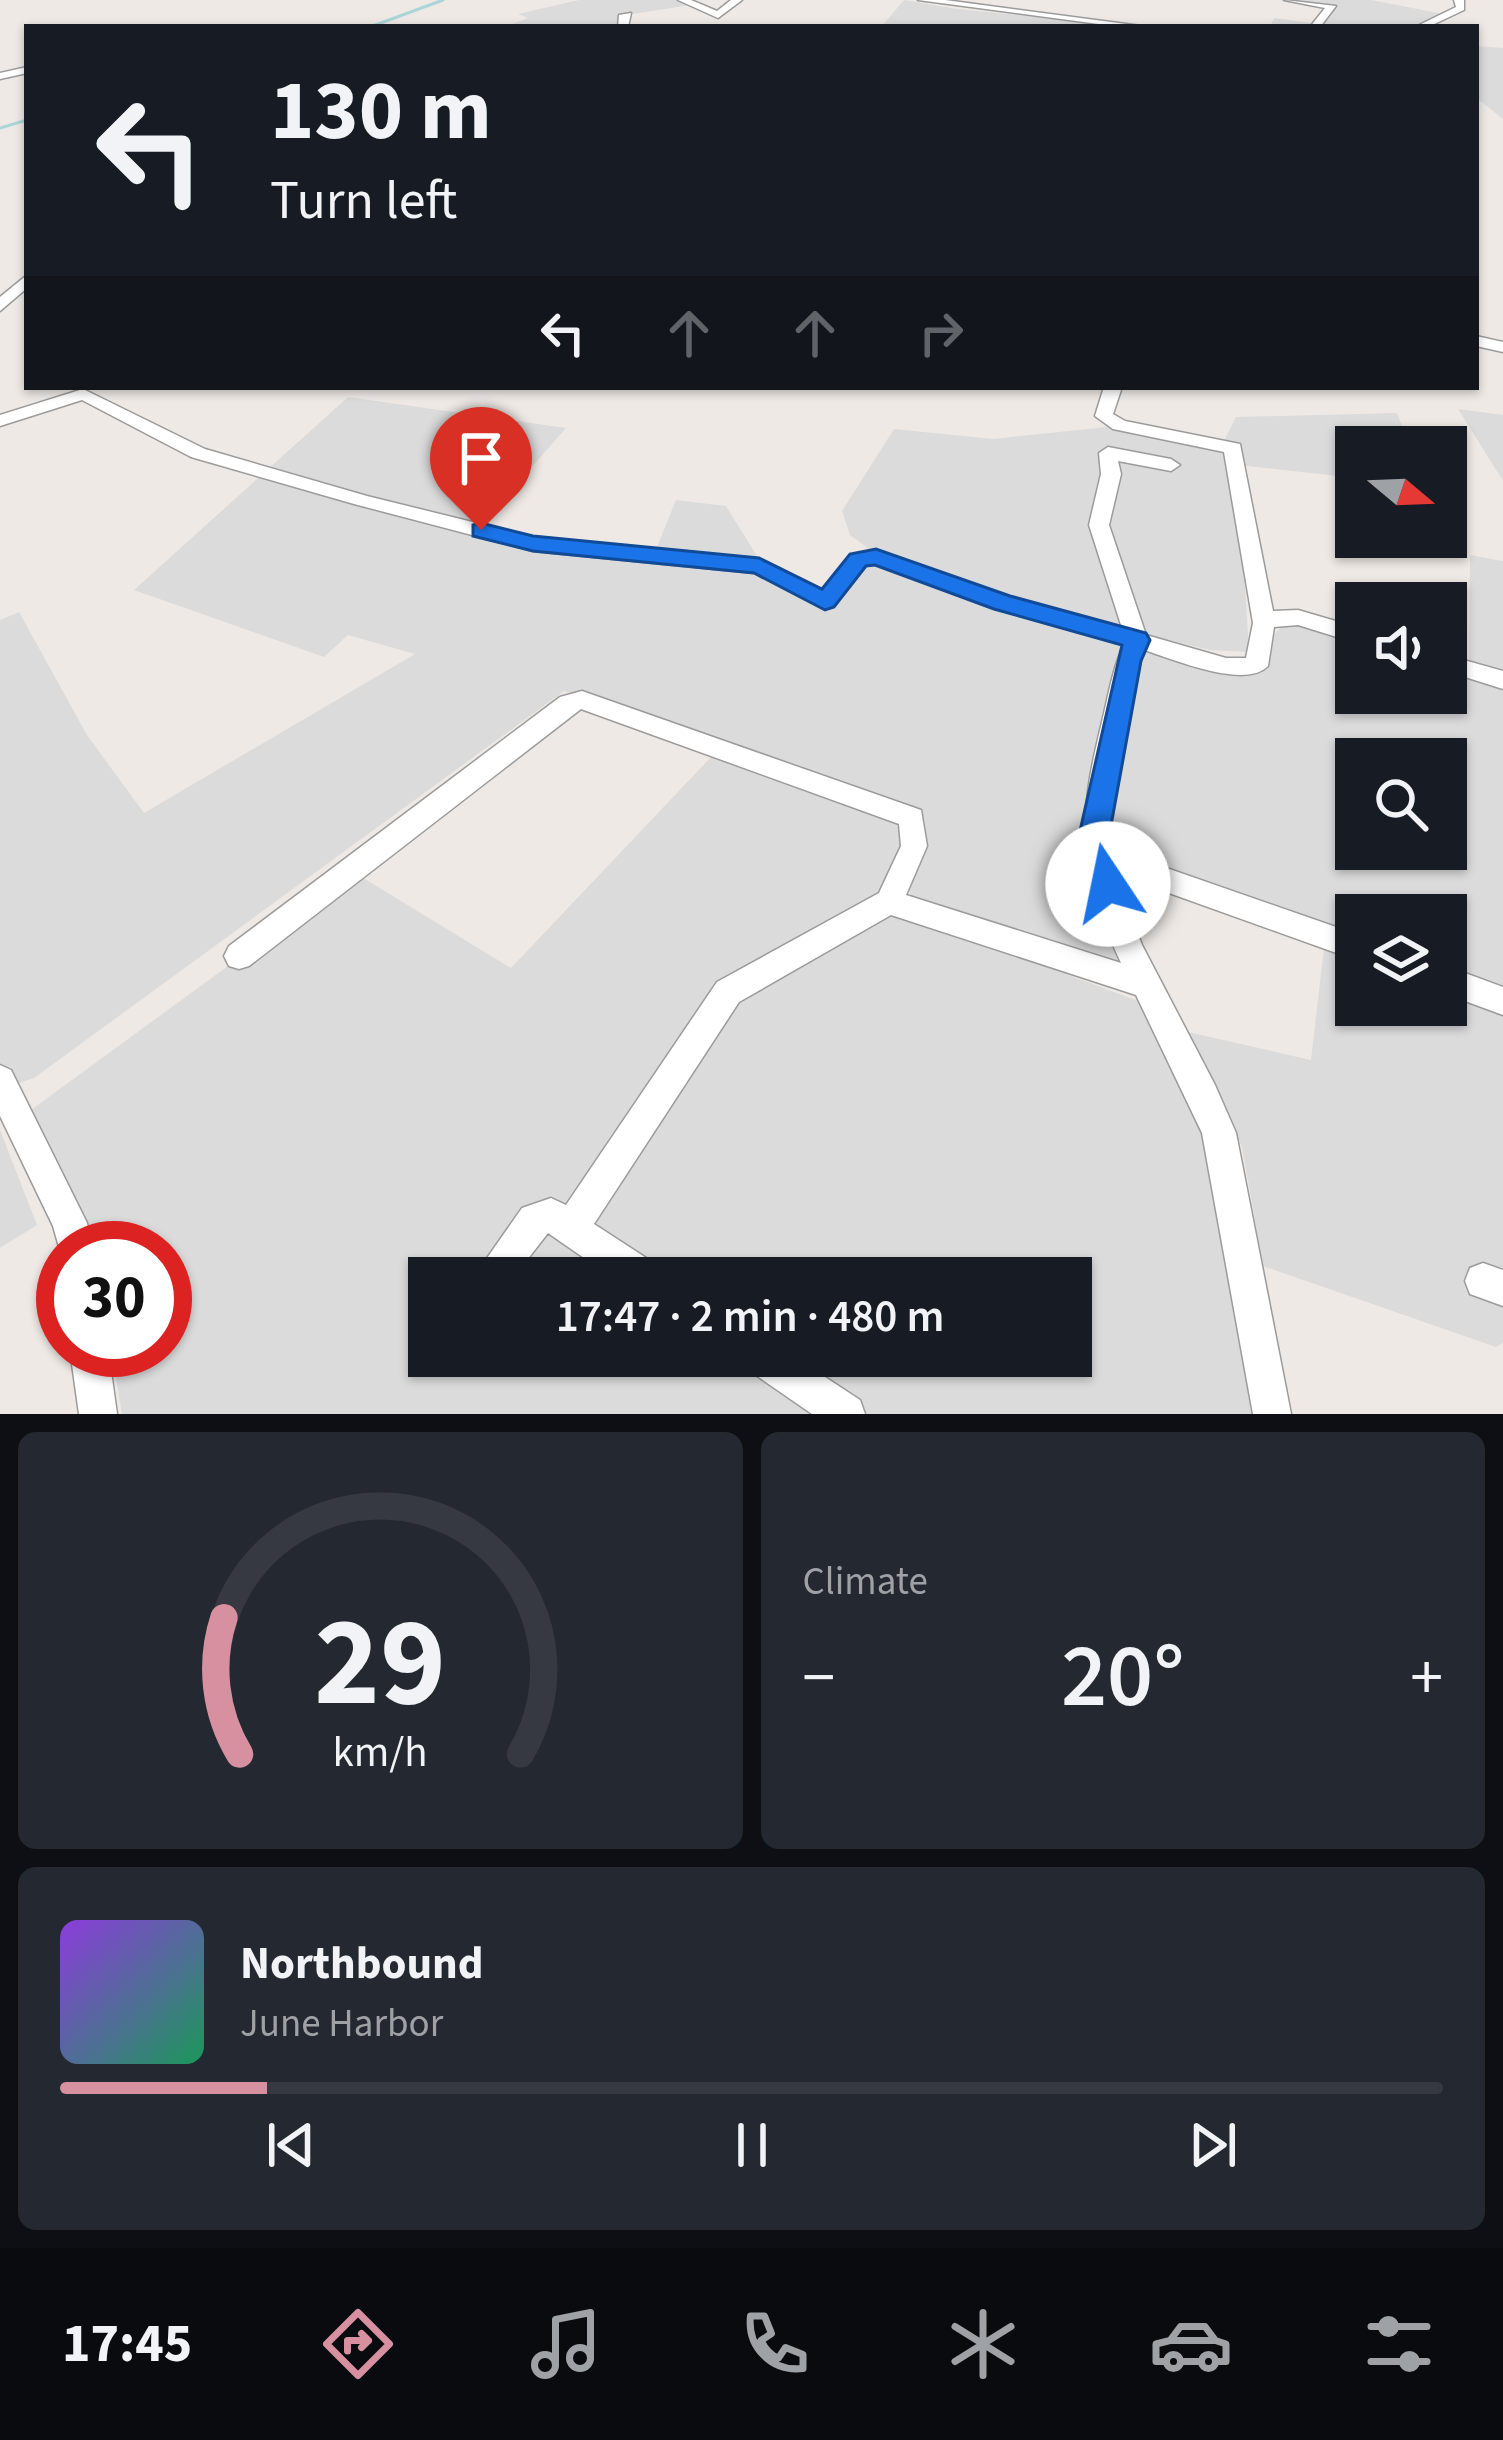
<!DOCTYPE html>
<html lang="en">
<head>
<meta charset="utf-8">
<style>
  :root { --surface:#171b24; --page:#242831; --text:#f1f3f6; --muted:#9ea1a6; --line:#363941; --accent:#d690a0 }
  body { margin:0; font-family:"Source Sans 3",sans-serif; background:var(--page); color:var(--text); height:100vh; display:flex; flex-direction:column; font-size:45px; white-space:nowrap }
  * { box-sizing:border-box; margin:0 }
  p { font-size:39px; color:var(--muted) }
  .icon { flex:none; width:66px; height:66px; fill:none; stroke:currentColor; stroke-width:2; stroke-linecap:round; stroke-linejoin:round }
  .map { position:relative; height:1414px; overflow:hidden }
  .panel { display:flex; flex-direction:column; gap:18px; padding:18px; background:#0d0f14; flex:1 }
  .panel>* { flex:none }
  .hud { position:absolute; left:24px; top:24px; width:1455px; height:366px; border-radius:0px; box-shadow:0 3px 9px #0004; background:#171b24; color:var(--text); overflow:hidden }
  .needle { width:78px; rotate:109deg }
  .buttons { position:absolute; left:1335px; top:426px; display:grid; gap:24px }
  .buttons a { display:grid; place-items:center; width:132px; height:132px; border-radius:0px; background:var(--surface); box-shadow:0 3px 9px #0004; font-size:60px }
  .speed { position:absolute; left:36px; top:1221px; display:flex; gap:24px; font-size:60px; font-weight:700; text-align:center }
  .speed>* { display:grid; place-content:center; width:156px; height:156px; border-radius:50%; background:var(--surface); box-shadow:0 3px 9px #0004; line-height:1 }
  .speed .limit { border:18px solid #d22; background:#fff; color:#111 }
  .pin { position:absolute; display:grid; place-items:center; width:102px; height:102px; color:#fff; margin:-123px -51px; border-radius:50% 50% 50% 0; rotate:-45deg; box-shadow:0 0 12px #0007 }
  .pin .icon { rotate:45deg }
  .me { position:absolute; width:132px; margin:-66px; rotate:349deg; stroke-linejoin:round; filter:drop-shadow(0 0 9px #0008) }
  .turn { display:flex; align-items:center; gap:42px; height:252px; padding:0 48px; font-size:54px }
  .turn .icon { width:156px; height:156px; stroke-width:2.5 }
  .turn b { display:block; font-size:84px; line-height:102px }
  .lanes { display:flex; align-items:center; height:114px; padding:0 48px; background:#0003; justify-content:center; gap:60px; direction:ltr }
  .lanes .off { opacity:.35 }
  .big { font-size:90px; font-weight:600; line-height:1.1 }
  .panel .widget { flex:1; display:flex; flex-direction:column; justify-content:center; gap:18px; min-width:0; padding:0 42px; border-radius:18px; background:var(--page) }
  .panel .dial { align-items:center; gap:0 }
  .dial svg { height:312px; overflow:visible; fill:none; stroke:var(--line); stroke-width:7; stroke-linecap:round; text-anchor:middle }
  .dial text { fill:var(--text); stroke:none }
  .song { display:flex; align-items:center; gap:36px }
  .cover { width:144px; height:144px; border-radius:18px; background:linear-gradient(135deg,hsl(270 70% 55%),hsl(150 70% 35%)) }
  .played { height:12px; border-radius:6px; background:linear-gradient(90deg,var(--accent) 15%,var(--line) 15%) }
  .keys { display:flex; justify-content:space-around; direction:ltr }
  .heat { display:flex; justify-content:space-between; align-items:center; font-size:66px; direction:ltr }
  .panel .tiles { flex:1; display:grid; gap:18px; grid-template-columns:1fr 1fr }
  .widget:last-child { grid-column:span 2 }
  .trip { position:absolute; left:408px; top:1257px; width:684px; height:120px; border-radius:0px; background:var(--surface); box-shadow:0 3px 9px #0004; font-weight:600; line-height:120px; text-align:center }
  .tabs { display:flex; height:192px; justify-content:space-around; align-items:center; background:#090b0e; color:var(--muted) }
  .tabs .icon { width:84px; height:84px }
  .tabs .active { color:var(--accent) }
  .tabs b { font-size:54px; color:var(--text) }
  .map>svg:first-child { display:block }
</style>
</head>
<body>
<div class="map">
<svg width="1503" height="1414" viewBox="0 0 1503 1414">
  <rect width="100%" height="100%" fill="#eee9e5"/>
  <g fill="#dcdbdb" fill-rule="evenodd">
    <polygon points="579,0 682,0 691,5 626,15 620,27 505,27 528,18 518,14"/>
    <polygon points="904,0 957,9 1140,27 881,27"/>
    <polygon points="1294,0 1371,0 1444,14 1420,27 1270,27 1274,18 1320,24 1337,5"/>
    <polygon points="1476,46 1503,48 1503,119 1479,100"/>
    <polygon points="348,397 566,428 480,526 651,562 676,500 726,506 760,561 828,604 869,549 850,535 842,511 894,429 993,439 1116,426 1221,447 1236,417 1397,413 1410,447 1356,447 1356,478 1238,465 1249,652 1210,650 1126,630 1094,791 1125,970 916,905 909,891 926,838 925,821 917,809 564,691 34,1078 13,1085 0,1068 0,620 19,612 87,735 144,813 415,654 348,635 324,657 134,590"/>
    <polygon points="1458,409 1503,415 1503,481"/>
    <polygon points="1470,555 1503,561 1503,675 1469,663"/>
    <path d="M1296,623l60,17v53h90v-26l57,18v658l-7,4 -233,-81 -21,-119 -54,-115 123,28 14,-121 -209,-80 -5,-29 24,-171 22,-12 102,21 13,-31 9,-10zM1356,759h90v90h-90zM1356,915h90v90h-90z"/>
    <path d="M712,756l192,60 -7,95 252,94 44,79 65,330h-1136l-11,-64h54v-102h-80l-12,-49 -42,-89 324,-237 156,95zM429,1278h642v78h-642z"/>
    <polygon points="0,1130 37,1225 0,1248"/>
  </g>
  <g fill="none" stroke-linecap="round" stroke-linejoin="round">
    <g stroke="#abd5d6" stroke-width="3">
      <polyline points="370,27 443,0"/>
      <polyline points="0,128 27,120"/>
    </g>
    <defs>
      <g id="minor">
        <polygon points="678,0 691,0 717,11 731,0 742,0 718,18"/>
        <polygon points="918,0 945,0 1149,27 1121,27"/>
        <polygon points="1284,0 1336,6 1320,27 1310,27 1325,8"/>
        <polygon points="1454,0 1464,0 1464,10 1428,27 1415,27 1456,7"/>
        <polygon points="631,13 628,27 618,27 619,15"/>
        <polygon points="27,67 27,73 0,79 0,73"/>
        <polygon points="27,275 27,288 0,311 0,297"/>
        <polygon points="1476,336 1503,342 1503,352 1476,346"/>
        <path d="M1104,387h18l-9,27 12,7 115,23 33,167 25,-1 58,17v16l-58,-18 -24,2 -6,39c-23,24 -95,-7 -124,-16 -18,44 -40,153 -32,199l244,85v26l-240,-86 26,71 73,140 21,48 55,281h-38l-51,-281 -66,-138 -245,-80 -152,87 -145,222 63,41 5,13h-49l-65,-45 -35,45h-40l49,-70 29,-10 15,7 151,-223 162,-89 22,-47 -2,-22 -318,-115 -332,257 -10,3 -10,-3 -5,-10 5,-10 331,-249 22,-6 339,119 6,36 -21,49 215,68c-43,-94 -44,-139 -20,-237 7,-28 11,-56 23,-82l-130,-36 -119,-44 -10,2 -32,40 -8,2 -70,-35 -222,-22 -179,-47 -163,-47 -109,-57 -82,26v-11l83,-26 122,60 162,47 166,41 226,22 63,31 29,-35 25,-5 133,47 113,31 -33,-103 12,-51 -2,-21 9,-6 63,12 9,6 -9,6 -53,-10 3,13 -12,51 37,110 80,23h20l7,-35 -29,-171 -111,-23 -18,-13z"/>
        <polygon points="1446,655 1503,671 1503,689 1446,671"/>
        <polygon points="1446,966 1503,987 1503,1015 1446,994"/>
        <polygon points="0,1065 11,1070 87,1223 92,1248 63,1248 63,1261 53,1226 0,1116"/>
        <polygon points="1483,1263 1503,1270 1503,1306 1470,1294 1465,1281 1470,1268"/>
        <polygon points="70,1350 108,1350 117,1414 79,1414"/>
        <polygon points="741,1356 793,1356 860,1400 865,1414 812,1414 747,1369"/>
      </g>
    </defs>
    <use href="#minor" stroke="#9b9b9b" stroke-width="3"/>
    <use href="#minor" fill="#fff" fill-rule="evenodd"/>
  </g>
  <polygon fill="#1a73e8" stroke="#114b97" stroke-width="3" points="481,523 533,536 759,558 822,589 850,554 876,549 1010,596 1146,633 1150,640 1141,661 1110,831 1124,884 1119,894 1097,894 1080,831 1122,645 994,609 875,565 866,566 834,607 825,610 754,573 533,551 473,536 473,525"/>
</svg>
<div class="buttons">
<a><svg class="needle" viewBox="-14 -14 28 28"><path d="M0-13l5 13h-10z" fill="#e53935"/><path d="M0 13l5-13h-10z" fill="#9ea1a6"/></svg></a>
<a><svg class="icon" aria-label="sound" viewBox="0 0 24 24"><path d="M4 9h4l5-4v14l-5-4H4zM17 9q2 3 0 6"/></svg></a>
<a><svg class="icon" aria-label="search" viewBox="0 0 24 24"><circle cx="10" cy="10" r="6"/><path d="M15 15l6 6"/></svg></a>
<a><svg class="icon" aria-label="layers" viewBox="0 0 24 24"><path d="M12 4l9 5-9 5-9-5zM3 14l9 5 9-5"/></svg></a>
</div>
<div class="speed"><div class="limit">30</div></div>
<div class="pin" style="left:481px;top:530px;background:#d93025"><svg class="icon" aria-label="arrive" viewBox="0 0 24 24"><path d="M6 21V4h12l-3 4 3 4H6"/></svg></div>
<svg class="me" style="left:1108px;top:884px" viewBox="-20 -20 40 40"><circle r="19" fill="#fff"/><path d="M0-13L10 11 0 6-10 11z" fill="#1a73e8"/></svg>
<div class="trip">17:47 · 2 min · 480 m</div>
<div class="hud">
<div class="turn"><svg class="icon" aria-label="left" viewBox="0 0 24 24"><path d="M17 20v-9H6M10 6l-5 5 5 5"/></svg><div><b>130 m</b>Turn left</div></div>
<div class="lanes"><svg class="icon" aria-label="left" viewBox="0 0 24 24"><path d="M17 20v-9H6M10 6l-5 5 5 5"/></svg><svg class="icon off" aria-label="ahead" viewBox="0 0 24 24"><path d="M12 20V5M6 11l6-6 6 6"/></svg><svg class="icon off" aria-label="ahead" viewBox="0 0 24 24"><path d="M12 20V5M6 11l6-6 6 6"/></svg><svg class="icon off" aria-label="right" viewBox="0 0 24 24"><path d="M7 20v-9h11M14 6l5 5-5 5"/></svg></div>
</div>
</div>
<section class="panel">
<div class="tiles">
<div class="widget dial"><svg viewBox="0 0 100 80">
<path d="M14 69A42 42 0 1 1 86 69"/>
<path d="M14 69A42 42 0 0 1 10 34" stroke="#d690a0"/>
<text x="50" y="56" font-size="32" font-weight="700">29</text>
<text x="50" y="72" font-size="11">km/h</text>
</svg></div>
<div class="widget"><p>Climate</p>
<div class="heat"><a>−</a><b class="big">20°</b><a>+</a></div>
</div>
<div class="widget">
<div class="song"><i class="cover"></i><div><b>Northbound</b><p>June Harbor</p></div></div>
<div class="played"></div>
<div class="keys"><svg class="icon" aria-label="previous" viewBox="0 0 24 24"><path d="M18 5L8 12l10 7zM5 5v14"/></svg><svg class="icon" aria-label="pause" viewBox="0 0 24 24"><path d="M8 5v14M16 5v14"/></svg><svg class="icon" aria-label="next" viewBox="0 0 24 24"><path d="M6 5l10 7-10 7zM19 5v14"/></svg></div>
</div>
</div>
</section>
<nav class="tabs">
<b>17:45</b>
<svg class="icon active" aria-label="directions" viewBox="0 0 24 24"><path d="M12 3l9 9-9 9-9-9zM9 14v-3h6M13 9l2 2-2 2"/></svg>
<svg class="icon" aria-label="music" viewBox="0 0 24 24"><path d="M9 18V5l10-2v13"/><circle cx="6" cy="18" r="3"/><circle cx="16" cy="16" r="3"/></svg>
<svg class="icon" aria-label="phone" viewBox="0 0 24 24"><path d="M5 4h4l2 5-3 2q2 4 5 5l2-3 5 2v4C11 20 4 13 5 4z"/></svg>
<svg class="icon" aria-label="climate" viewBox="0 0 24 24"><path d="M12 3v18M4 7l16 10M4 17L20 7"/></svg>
<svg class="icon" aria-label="car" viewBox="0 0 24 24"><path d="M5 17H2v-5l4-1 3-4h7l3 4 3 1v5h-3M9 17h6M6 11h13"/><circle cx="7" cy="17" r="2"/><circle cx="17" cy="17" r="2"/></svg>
<svg class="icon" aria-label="filters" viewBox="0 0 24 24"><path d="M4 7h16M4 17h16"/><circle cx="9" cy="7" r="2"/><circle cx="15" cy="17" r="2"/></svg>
</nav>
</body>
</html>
